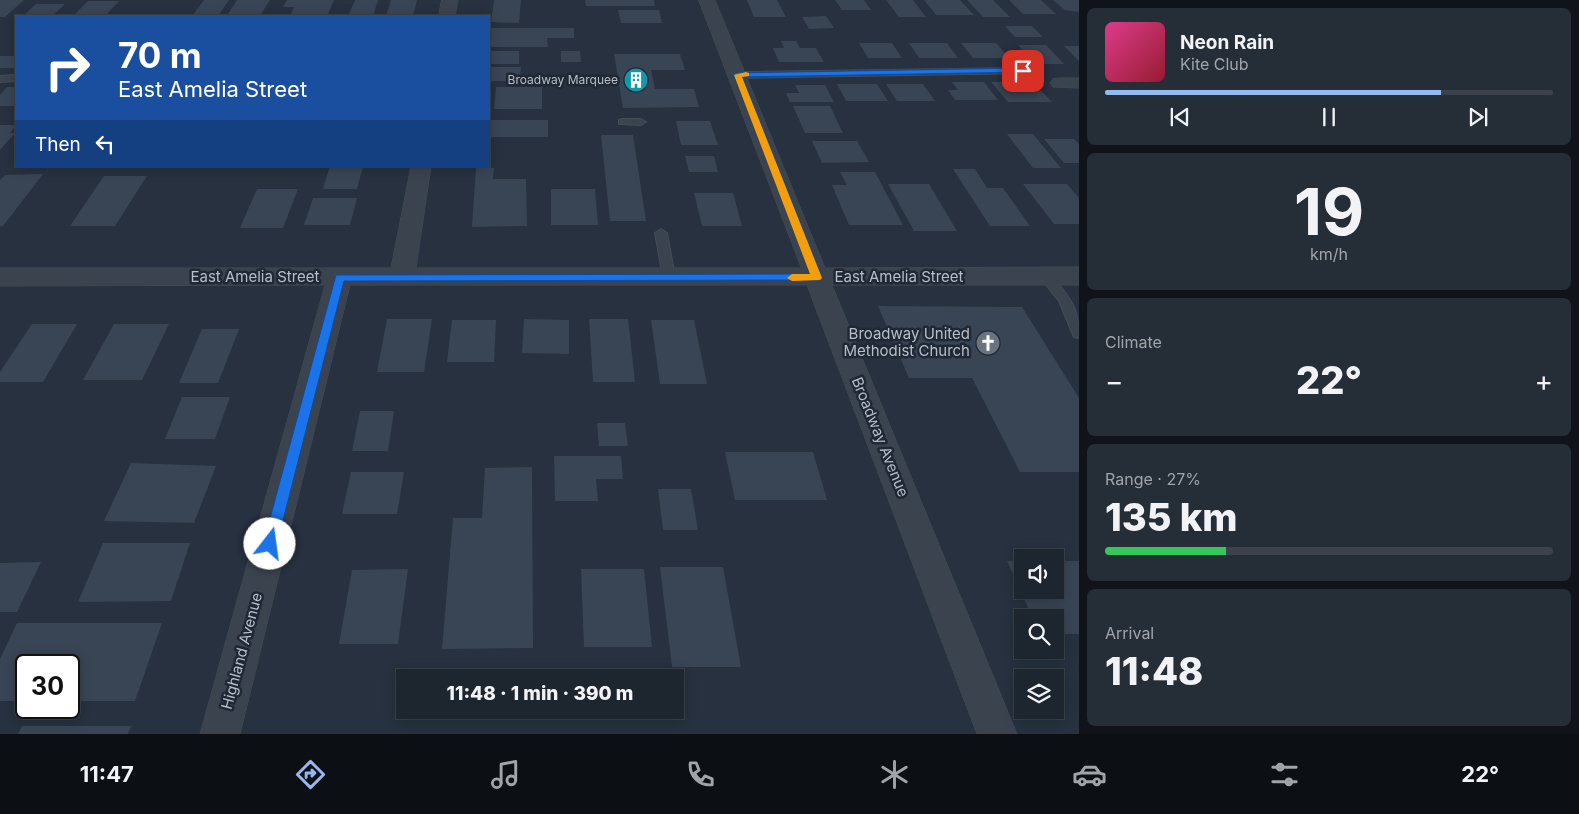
<!DOCTYPE html>
<html lang="en">
<head>
<meta charset="utf-8">
<style>
  :root { --surface:#1d252f; --page:#252d37; --text:#f1f3f6; --muted:#a0a5aa; --line:#3b424b; --accent:#93b9f3 }
  body { margin:0; font-family:Inter,sans-serif; background:var(--page); color:var(--text); height:100vh; display:flex; flex-direction:column; font-size:19px; white-space:nowrap }
  * { box-sizing:border-box; margin:0 }
  p { font-size:16px; color:var(--muted) }
  .icon { flex:none; width:28px; height:28px; fill:none; stroke:currentColor; stroke-width:2; stroke-linecap:round; stroke-linejoin:round }
  .map { position:relative; flex:1; overflow:hidden }
  .details { display:flex; flex-direction:column; gap:8px; padding:8px; background:#10141a; width:500px }
  .details>* { flex:none }
  .banner { position:absolute; left:15px; top:15px; width:475px; height:152px; border-radius:0px; box-shadow:0 2px 12px #0003,0 0 0 1px var(--line); background:#1a4fa0; color:#fff; overflow:hidden }
  .buttons { position:absolute; left:1014px; top:549px; display:grid; gap:10px }
  .buttons a { display:grid; place-items:center; width:50px; height:50px; border-radius:0px; background:var(--surface); box-shadow:0 2px 12px #0003,0 0 0 1px var(--line); font-size:25px }
  .speed { position:absolute; left:15px; top:654px; display:flex; gap:10px; font-size:25px; font-weight:700; text-align:center }
  .speed>* { display:grid; place-content:center; width:65px; height:65px; border-radius:50%; background:var(--surface); box-shadow:0 2px 12px #0003,0 0 0 1px var(--line); line-height:1 }
  .speed .limit { border:2px solid #111; border-radius:8px; background:#fff; color:#111 }
  .pin { position:absolute; display:grid; place-items:center; width:42px; height:42px; color:#fff; margin:-21px; border-radius:10px; box-shadow:0 2px 8px #0006 }
  .me { position:absolute; width:55px; margin:-28px; rotate:15deg; stroke-linejoin:round; filter:drop-shadow(0 0 4px #0008) }
  .turn { display:flex; align-items:center; gap:18px; height:105px; padding:0 20px; font-size:22px }
  .turn .icon { width:65px; height:65px; stroke-width:2.5 }
  .turn b { display:block; font-size:35px; line-height:42px }
  .then { display:flex; align-items:center; height:48px; padding:0 20px; background:#0003; gap:10px; font-size:19px }
  .big { font-size:38px; font-weight:800; line-height:1.1 }
  .details .card { flex:1; display:flex; flex-direction:column; justify-content:center; gap:8px; min-width:0; padding:0 18px; border-radius:8px; background:var(--page) }
  .details .dial { align-items:center; gap:0 }
  .dial b { font-size:65px; line-height:1 }
  .song { display:flex; align-items:center; gap:15px }
  .cover { width:60px; height:60px; border-radius:8px; background:linear-gradient(135deg,hsl(330 70% 55%),hsl(350 70% 35%)) }
  .played { height:5px; border-radius:2px; background:linear-gradient(90deg,var(--accent) 75%,var(--line) 75%) }
  .keys { display:flex; justify-content:space-around; direction:ltr }
  .heat { display:flex; justify-content:space-between; align-items:center; font-size:28px; direction:ltr }
  .charge { height:8px; border-radius:4px; background:linear-gradient(90deg,#34c759 27%,var(--line) 0) }
  .trip { position:absolute; left:396px; top:669px; width:288px; height:50px; border-radius:0px; background:var(--surface); box-shadow:0 2px 12px #0003,0 0 0 1px var(--line); font-weight:800; line-height:50px; text-align:center }
  .tab-bar { display:flex; height:80px; justify-content:space-around; align-items:center; background:#0c0f13; color:var(--muted) }
  .tab-bar .icon { width:35px; height:35px }
  .tab-bar .on { color:var(--accent) }
  .tab-bar b { font-size:22px; color:var(--text) }
  main { display:flex; flex:1; min-height:0 }
  .map>svg:first-child { display:block }
</style>
</head>
<body>
<main>
<div class="map">
<svg width="1079" height="734" viewBox="0 0 1079 734">
  <rect width="100%" height="100%" fill="#27313f"/>
  <g fill="#394555">
    <polygon points="0,0 24,0 5,17 0,17"/>
    <polygon points="204,0 229,0 218,16 192,16"/>
    <polygon points="237,0 270,0 261,14 228,14"/>
    <polygon points="287,0 334,0 328,14 291,14 294,7 283,7"/>
    <polygon points="355,0 378,0 373,16 348,16"/>
    <polygon points="391,0 417,0 413,16 386,16"/>
    <polygon points="494,0 521,0 519,23 491,22"/>
    <polygon points="585,0 654,0 655,6 586,6"/>
    <polygon points="747,0 777,0 786,17 754,17"/>
    <polygon points="835,0 864,0 871,10 842,10"/>
    <polygon points="886,0 913,0 926,17 899,17"/>
    <polygon points="924,0 960,0 974,15 936,15"/>
    <polygon points="967,0 993,0 1010,17 983,17"/>
    <polygon points="1009,0 1041,0 1056,14 1023,14"/>
    <polygon points="1053,0 1079,0 1079,12 1065,10"/>
    <polygon points="88,1 119,1 105,16 73,16"/>
    <polygon points="36,4 65,4 52,16 23,16"/>
    <polygon points="618,10 659,10 662,23 621,23"/>
    <polygon points="826,16 834,28 809,29 802,17"/>
    <polygon points="1005,26 1032,26 1043,37 1015,37"/>
    <polygon points="489,28 574,28 574,38 547,38 548,47 489,47"/>
    <polygon points="781,41 796,41 800,48 816,48 824,62 779,62 773,48 784,48"/>
    <polygon points="859,43 892,43 902,58 868,58"/>
    <polygon points="909,43 947,43 958,58 919,58"/>
    <polygon points="961,43 996,43 1009,58 973,58"/>
    <polygon points="1018,45 1046,45 1064,64 1035,64"/>
    <polygon points="1064,46 1079,46 1079,61"/>
    <rect x="489" y="51" width="30" height="13"/>
    <polygon points="561,51 580,51 581,62 561,62"/>
    <polygon points="614,54 680,54 685,70 651,70 655,89 694,89 699,107 623,108"/>
    <polygon points="0,56 16,56 16,65 14,68 0,68"/>
    <polygon points="489,67 521,67 520,81 489,81"/>
    <polygon points="952,82 984,82 998,100 955,100 948,90 958,90"/>
    <polygon points="991,82 1033,82 1052,102 1008,102"/>
    <polygon points="837,84 877,84 888,101 846,101"/>
    <polygon points="886,84 923,84 935,101 897,101"/>
    <polygon points="795,85 825,85 834,102 790,102 786,93 799,93"/>
    <polygon points="7,87 16,87 15,106 0,106 0,95"/>
    <polygon points="496,87 542,87 542,109 494,109"/>
    <polygon points="793,106 830,106 843,133 805,133"/>
    <rect x="489" y="120" width="59" height="17"/>
    <polygon points="676,121 710,121 718,145 681,145"/>
    <polygon points="0,125 16,125 10,133 15,133 0,150"/>
    <polygon points="1007,134 1033,134 1061,168 1033,168"/>
    <polygon points="601,135 633,135 646,221 610,221"/>
    <polygon points="1044,139 1074,139 1079,144 1079,163 1064,163"/>
    <polygon points="812,141 857,141 869,162 822,163"/>
    <polygon points="685,156 714,156 718,172 689,172"/>
    <polygon points="330,166 363,166 357,189 323,189"/>
    <polygon points="476,168 494,168 493,179 526,179 527,226 472,227"/>
    <polygon points="953,169 975,169 987,188 1003,188 1030,226 990,226"/>
    <polygon points="840,172 875,172 903,225 849,225 832,185 847,185"/>
    <polygon points="43,174 3,226 0,226 0,180 5,175"/>
    <polygon points="104,176 147,176 115,226 70,226"/>
    <polygon points="888,184 929,184 957,231 914,231"/>
    <polygon points="1023,184 1067,184 1079,198 1079,224 1054,224"/>
    <polygon points="257,189 298,189 283,228 240,228"/>
    <polygon points="551,189 595,189 598,225 551,225"/>
    <polygon points="694,193 733,193 742,226 702,226"/>
    <polygon points="313,198 357,198 350,225 304,225"/>
    <polygon points="878,306 1022,307 1079,398 1079,472 1020,472 972,378 909,378"/>
    <polygon points="387,319 432,319 424,372 377,372"/>
    <polygon points="524,319 569,320 569,354 522,353"/>
    <polygon points="589,319 628,319 635,382 593,382"/>
    <polygon points="452,320 496,320 494,362 447,362"/>
    <polygon points="651,320 694,320 707,384 660,384"/>
    <polygon points="32,324 77,324 43,382 0,382 0,372"/>
    <polygon points="114,324 169,324 142,380 83,380"/>
    <polygon points="202,329 239,329 218,383 179,383"/>
    <polygon points="182,397 230,397 215,439 165,439"/>
    <polygon points="360,411 394,411 388,451 352,451"/>
    <polygon points="597,423 625,423 628,446 599,446"/>
    <polygon points="725,452 813,452 827,500 735,500"/>
    <polygon points="554,456 621,456 623,479 596,479 598,501 555,501"/>
    <polygon points="131,463 216,466 194,523 104,521"/>
    <polygon points="532,467 533,648 442,649 453,518 482,518 485,468"/>
    <polygon points="351,472 404,472 397,514 342,514"/>
    <polygon points="658,489 691,489 698,530 663,530"/>
    <polygon points="103,543 190,543 171,601 78,602"/>
    <polygon points="1007,561 1022,561 1022,590 1055,590 1055,561 1079,561 1079,634 1055,634 1055,618 1033,618"/>
    <polygon points="41,562 17,612 0,612 0,563"/>
    <polygon points="660,567 723,567 741,667 672,667"/>
    <polygon points="408,569 398,644 339,644 352,570"/>
    <polygon points="581,569 644,569 652,647 584,647"/>
    <polygon points="17,623 162,623 135,701 69,701 69,665 26,665 26,701 0,701 0,659"/>
    <polygon points="22,726 131,726 128,734 18,734"/>
  </g>
  <g fill="none" stroke-linecap="round" stroke-linejoin="round">
    <defs>
      <g id="lane">
        <polygon points="1023,68 1027,71 1026,73 738,78 734,75 738,72"/>
        <polygon points="16,75 16,81 0,82 0,76"/>
        <polygon points="622,119 641,119 646,122 641,125 619,124 619,120"/>
        <polygon points="661,229 667,233 675,277 669,281 663,277 655,233"/>
        <path d="M1046,273l4,1c20,24 29,32 29,64l-5,-1 -15,-36 -19,-24z"/>
      </g>
      <g id="street">
        <polygon points="442,0 458,0 455,16 439,16"/>
        <polygon points="699,0 715,0 825,268 1079,267 1079,285 832,285 1017,734 977,734 807,285 350,285 240,734 200,734 325,285 0,286 0,268 391,268 411,166 431,166 416,268 801,268"/>
        <polygon points="1059,78 1079,78 1079,88 1053,87 1050,83 1053,79"/>
      </g>
    </defs>
    <use href="#lane" stroke="#444c58" stroke-width="2"/>
    <use href="#street" stroke="#444c58" stroke-width="1"/>
    <use href="#lane" fill="#3b434f" fill-rule="evenodd"/>
    <use href="#street" fill="#3b434f" fill-rule="evenodd"/>
  </g>
  <polygon fill="#1a73e8" stroke="#114b97" points="1023,68 1026,69 1026,72 742,77 822,278 820,280 344,281 277,544 275,548 270,550 265,548 263,544 336,275 810,274 734,75 735,73"/>
  <polygon fill="#f59e0b" points="746,72 749,73 749,76 742,77 822,278 820,280 792,281 787,278 792,274 810,274 734,75"/>
  <defs>
    <symbol id="building-disc" viewBox="-11 -11 22 22"><circle r="9.5" fill="#0f9aa8" stroke="#1f2834"/><path d="M-4-6H4V6H1V3H-1V6H-4ZM-2.5-4.3h1.7v1.8h-1.7ZM.8-4.3h1.7v1.8H.8ZM-2.5-1h1.7V.8h-1.7ZM.8-1h1.7V.8H.8Z" fill="#fff"/></symbol>
    <symbol id="church-disc" viewBox="-11 -11 22 22"><circle r="9.5" fill="#6b7280" stroke="#1f2834"/><path d="M-1.2-6h2.4v3.5h3.3v2.4h-3.3V6h-2.4V-.1h-3.3v-2.4h3.3Z" fill="#fff"/></symbol>
  </defs>
  <g fill-rule="evenodd">
    <use href="#building-disc" x="622" y="66" width="28" height="28"/>
    <use href="#church-disc" x="974" y="329" width="28" height="28"/>
  </g>
  <g text-anchor="middle" stroke-width="5" stroke-linejoin="round" paint-order="stroke">
    <g font-size="12" fill="#b7bec9" stroke="#1f2834" text-anchor="end">
      <text x="618" y="84">Broadway Marquee</text>
    </g>
    <g font-size="15" fill="#b7bec9" stroke="#1f2834">
      <text x="255" y="282">East Amelia Street</text>
      <text x="899" y="282">East Amelia Street</text>
      <text transform="translate(880 437) rotate(68)" y="5">Broadway Avenue</text>
      <text transform="translate(242 651) rotate(-75)" y="5">Highland Avenue</text>
    </g>
    <g font-size="15" fill="#b7bec9" stroke="#1f2834" text-anchor="end">
      <text x="970" y="339">Broadway United<tspan x="970" dy="17">Methodist Church</tspan></text>
    </g>
  </g>
</svg>
<div class="buttons">
<a><svg class="icon" aria-label="sound" viewBox="0 0 24 24"><path d="M4 9h4l5-4v14l-5-4H4zM17 9q2 3 0 6"/></svg></a>
<a><svg class="icon" aria-label="search" viewBox="0 0 24 24"><circle cx="10" cy="10" r="6"/><path d="M15 15l6 6"/></svg></a>
<a><svg class="icon" aria-label="layers" viewBox="0 0 24 24"><path d="M12 4l9 5-9 5-9-5zM3 14l9 5 9-5"/></svg></a>
</div>
<div class="speed"><div class="limit">30</div></div>
<div class="pin" style="left:1023px;top:71px;background:#d93025"><svg class="icon" aria-label="arrive" viewBox="0 0 24 24"><path d="M6 21V4h12l-3 4 3 4H6"/></svg></div>
<svg class="me" style="left:270px;top:544px" viewBox="-20 -20 40 40"><circle r="19" fill="#fff"/><path d="M0-13L10 11 0 6-10 11z" fill="#1a73e8"/></svg>
<div class="trip">11:48 · 1 min · 390 m</div>
<div class="banner">
<div class="turn"><svg class="icon" aria-label="right" viewBox="0 0 24 24"><path d="M7 20v-9h11M14 6l5 5-5 5"/></svg><div><b>70 m</b>East Amelia Street</div></div>
<div class="then">Then<svg class="icon" aria-label="left" viewBox="0 0 24 24"><path d="M17 20v-9H6M10 6l-5 5 5 5"/></svg></div>
</div>
</div>
<section class="details">
<div class="card">
<div class="song"><i class="cover"></i><div><b>Neon Rain</b><p>Kite Club</p></div></div>
<div class="played"></div>
<div class="keys"><svg class="icon" aria-label="previous" viewBox="0 0 24 24"><path d="M18 5L8 12l10 7zM5 5v14"/></svg><svg class="icon" aria-label="pause" viewBox="0 0 24 24"><path d="M8 5v14M16 5v14"/></svg><svg class="icon" aria-label="next" viewBox="0 0 24 24"><path d="M6 5l10 7-10 7zM19 5v14"/></svg></div>
</div>
<div class="card dial"><b>19</b><p>km/h</p></div>
<div class="card"><p>Climate</p>
<div class="heat"><a>−</a><b class="big">22°</b><a>+</a></div>
</div>
<div class="card"><p>Range · 27%</p><b class="big">135 km</b><div class="charge"></div></div>
<div class="card"><p>Arrival</p><b class="big">11:48</b></div>
</section>
</main>
<nav class="tab-bar">
<b>11:47</b>
<svg class="icon on" aria-label="directions" viewBox="0 0 24 24"><path d="M12 3l9 9-9 9-9-9zM9 14v-3h6M13 9l2 2-2 2"/></svg>
<svg class="icon" aria-label="music" viewBox="0 0 24 24"><path d="M9 18V5l10-2v13"/><circle cx="6" cy="18" r="3"/><circle cx="16" cy="16" r="3"/></svg>
<svg class="icon" aria-label="phone" viewBox="0 0 24 24"><path d="M5 4h4l2 5-3 2q2 4 5 5l2-3 5 2v4C11 20 4 13 5 4z"/></svg>
<svg class="icon" aria-label="climate" viewBox="0 0 24 24"><path d="M12 3v18M4 7l16 10M4 17L20 7"/></svg>
<svg class="icon" aria-label="car" viewBox="0 0 24 24"><path d="M5 17H2v-5l4-1 3-4h7l3 4 3 1v5h-3M9 17h6M6 11h13"/><circle cx="7" cy="17" r="2"/><circle cx="17" cy="17" r="2"/></svg>
<svg class="icon" aria-label="filters" viewBox="0 0 24 24"><path d="M4 7h16M4 17h16"/><circle cx="9" cy="7" r="2"/><circle cx="15" cy="17" r="2"/></svg>
<b>22°</b>
</nav>
</body>
</html>
